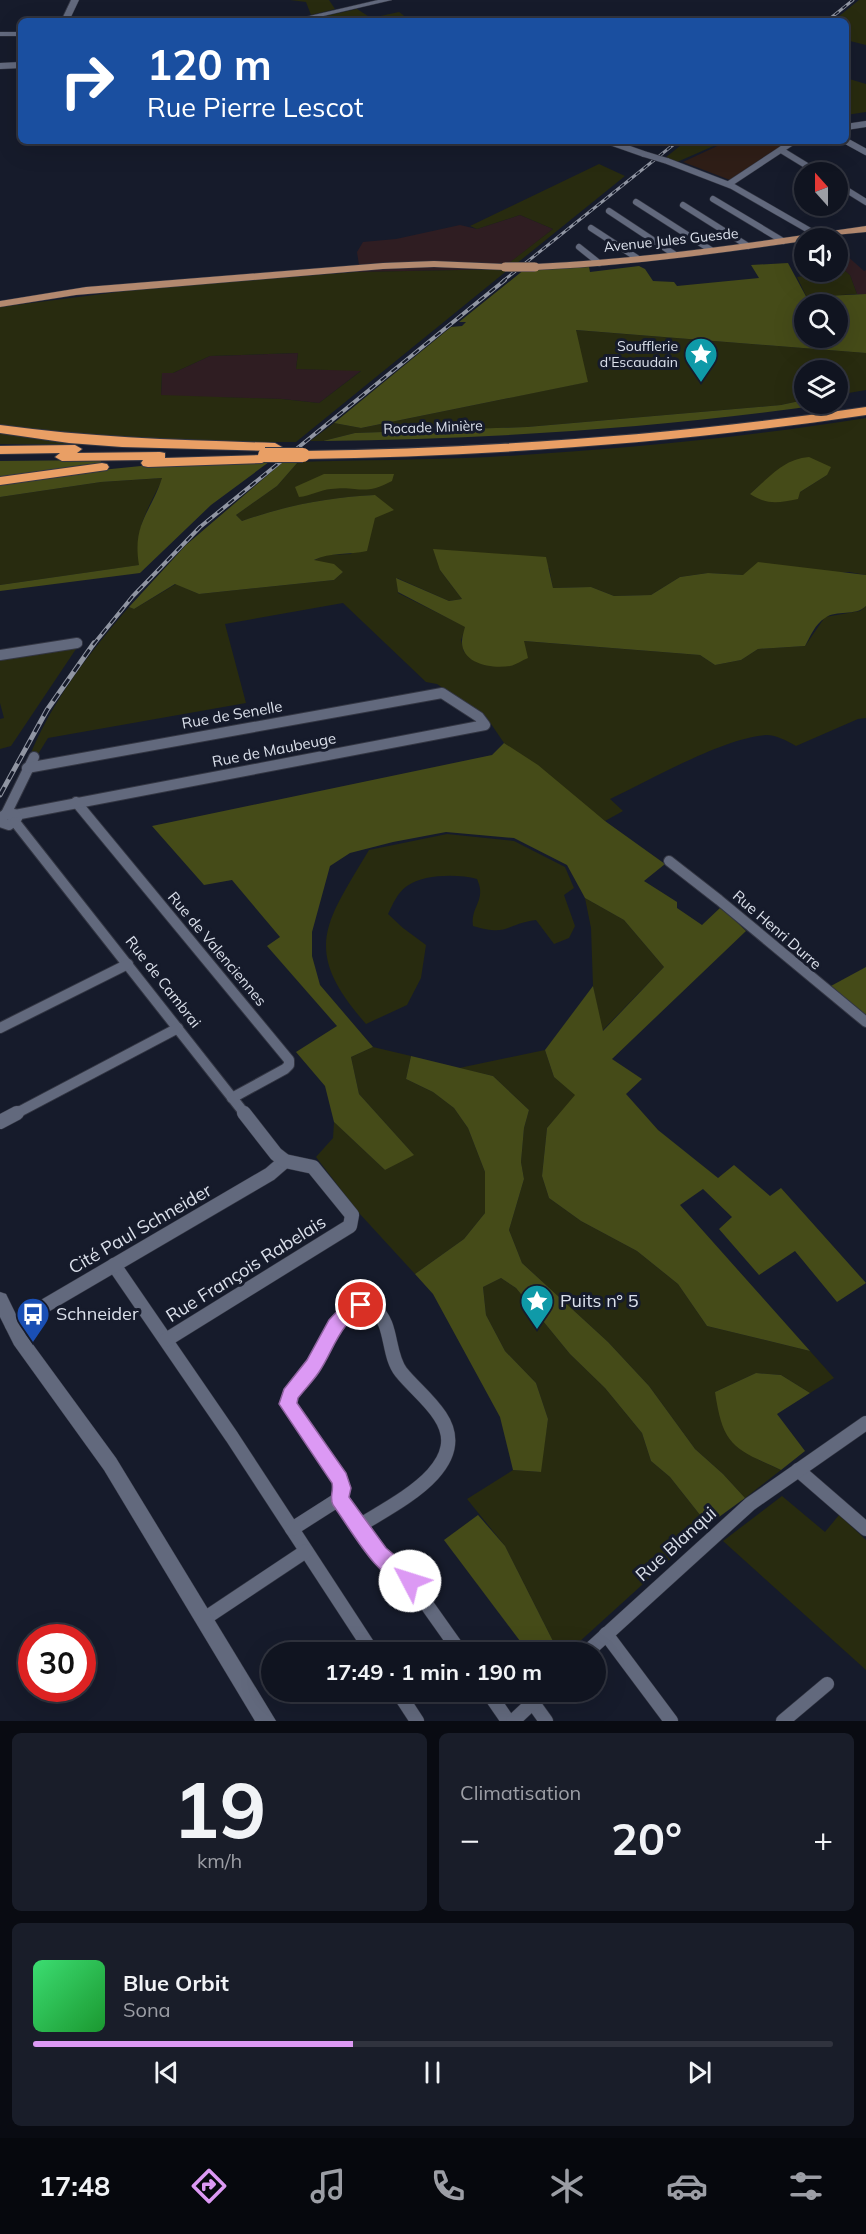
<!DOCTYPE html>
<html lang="fr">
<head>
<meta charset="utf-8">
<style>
  :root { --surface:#101420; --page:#191d29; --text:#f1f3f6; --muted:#9c9ea5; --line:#30333e; --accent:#dc99f4 }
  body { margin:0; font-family:Mulish,sans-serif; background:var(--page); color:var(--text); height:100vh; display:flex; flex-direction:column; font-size:22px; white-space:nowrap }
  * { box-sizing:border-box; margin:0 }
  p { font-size:20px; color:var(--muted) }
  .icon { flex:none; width:33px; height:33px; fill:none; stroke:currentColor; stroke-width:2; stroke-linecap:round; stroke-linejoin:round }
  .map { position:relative; height:1721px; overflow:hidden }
  .drawer { display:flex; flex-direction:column; gap:12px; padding:12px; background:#090b12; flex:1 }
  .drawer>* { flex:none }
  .banner { position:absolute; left:18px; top:18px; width:831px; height:126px; border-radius:9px; box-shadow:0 6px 24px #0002,0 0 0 2px var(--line); background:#1a4fa0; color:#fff; overflow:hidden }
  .needle { width:39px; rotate:339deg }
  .fabs { position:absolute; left:794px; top:162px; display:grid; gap:12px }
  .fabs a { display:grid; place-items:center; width:54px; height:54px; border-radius:50%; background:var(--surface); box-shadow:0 6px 24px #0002,0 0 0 2px var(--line); font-size:30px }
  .speed { position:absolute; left:18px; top:1624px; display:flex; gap:12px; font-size:30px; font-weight:700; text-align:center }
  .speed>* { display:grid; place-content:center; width:78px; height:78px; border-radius:50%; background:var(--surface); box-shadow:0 6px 24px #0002,0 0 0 2px var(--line); line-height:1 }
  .speed .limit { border:9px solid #d22; background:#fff; color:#111 }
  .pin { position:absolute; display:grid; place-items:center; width:51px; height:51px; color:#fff; margin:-26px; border:3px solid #fff; border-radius:50%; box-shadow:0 2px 6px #0007 }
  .me { position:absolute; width:66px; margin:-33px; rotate:310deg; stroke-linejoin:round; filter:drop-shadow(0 0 4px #0008) }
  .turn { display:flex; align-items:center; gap:21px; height:126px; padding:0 30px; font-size:27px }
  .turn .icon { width:78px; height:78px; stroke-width:2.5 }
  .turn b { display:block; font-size:42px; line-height:51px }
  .big { font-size:45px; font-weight:700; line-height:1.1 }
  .drawer .widget { flex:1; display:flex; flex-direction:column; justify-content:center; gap:9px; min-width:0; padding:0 21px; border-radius:9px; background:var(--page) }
  .drawer .dial { align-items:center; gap:0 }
  .dial b { font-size:78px; line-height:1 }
  .song { display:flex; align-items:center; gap:18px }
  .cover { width:72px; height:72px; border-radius:9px; background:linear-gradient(135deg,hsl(140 70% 55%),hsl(130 70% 35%)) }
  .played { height:6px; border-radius:3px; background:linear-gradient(90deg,var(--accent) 40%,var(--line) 40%) }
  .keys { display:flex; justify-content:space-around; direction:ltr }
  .heat { display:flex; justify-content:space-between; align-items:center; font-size:33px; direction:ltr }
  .drawer .tiles { flex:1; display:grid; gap:12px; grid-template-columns:1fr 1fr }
  .widget:last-child { grid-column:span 2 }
  .trip { position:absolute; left:261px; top:1642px; width:345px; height:60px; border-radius:30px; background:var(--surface); box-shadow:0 6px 24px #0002,0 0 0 2px var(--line); font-weight:700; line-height:60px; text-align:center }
  .menu { display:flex; height:96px; justify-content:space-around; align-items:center; background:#06080d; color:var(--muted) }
  .menu .icon { width:42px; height:42px }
  .menu .current { color:var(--accent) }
  .menu b { font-size:27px; color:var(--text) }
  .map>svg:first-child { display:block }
</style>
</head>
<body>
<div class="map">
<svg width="866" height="1721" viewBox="0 0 866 1721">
  <rect width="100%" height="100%" fill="#161b2b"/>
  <g fill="#2f1d22">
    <polygon points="520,215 553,229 502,269 356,272 359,265 357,252 363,242 396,239 460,225 477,229"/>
    <polygon points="837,247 864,271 866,270 866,294 857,294 850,275 837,264"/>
    <polygon points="298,353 296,369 362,370 319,403 282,399 161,396 162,373 173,373 210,356"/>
  </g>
  <polygon fill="#2f1e17" points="728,141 789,141 730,180 683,162"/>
  <g fill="#282b0f" fill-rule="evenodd">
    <polygon points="290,0 329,0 335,9 311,15 306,2"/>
    <polygon points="859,0 866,0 866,45 846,40 846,21 833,21"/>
    <polygon points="357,9 371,18 399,12 411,21 303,21"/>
    <polygon points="846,78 866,84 866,112 846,115"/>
    <polygon points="725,141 677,162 665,158 685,142"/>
    <polygon points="599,164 625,176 516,264 509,263 553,229 520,215 477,229 470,226"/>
    <path d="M509,269l-213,173h-121l-85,-5 -9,8 -81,-1v-137l157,-20 199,-15zM298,353l-2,16 65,2 -42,32 -37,-4 -121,-4 1,-22h11l37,-17z"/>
    <polygon points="844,270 850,275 857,294 825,296 822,301 809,302 797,277"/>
    <polygon points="575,330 866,353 866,390 837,395 837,370 804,370 804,400 781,405 527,427 355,433 323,441 310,441 334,423 361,428 587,382"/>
    <path d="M866,418v157l-17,-3 -106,3 -35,-2 -28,4 -29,18 -37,1 -23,-9 -38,1 -4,-20 -109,2 22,29 -13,2 -52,-23 1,15 68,34 -5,13 3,12 59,-11 177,14 15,10 26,-5 17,-11 47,-3 20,-29 35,-6 6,-5v112l-8,1 -62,27c-9,-5 -19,-11 -30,-11 -43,3 -116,45 -156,64l13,12 -18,10 -101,-78 -17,-25 -50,-34 -11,-2 -83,-79 -118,21 21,79 -198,35 -13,21 -6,-1c22,-56 61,-106 100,-151l5,2 42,-25 23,10 135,-14 9,-8 -30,-11 12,-6 26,-1c20,-25 24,-26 24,-59 -45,2 -91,11 -133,26l-6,-6 41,-29 21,-24c63,-2 128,-2 191,-5 126,-7 252,-19 377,-39zM827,475l-27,17 -50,2 10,-9z"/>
    <path d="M163,478c-15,31 -30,51 -23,87l-140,20v-88l101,-15z"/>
    <polygon points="78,646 11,746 0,749 0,719 4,718 0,703 0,659"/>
    <path d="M447,834l67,7 51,26 9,21 -10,7 11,31 -6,12 -15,6 -18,-24c-31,4 -27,17 -63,6 -3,-20 14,-25 4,-47 -19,-5 -53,-5 -70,7 -10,7 -14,18 -19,28l15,14 23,17 -5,33 -14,27 -41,19c-65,-74 -41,-100 3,-174z"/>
    <polygon points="585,898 624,920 664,967 602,1031 593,986 591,928"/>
    <polygon points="373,1047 411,1056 406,1079 433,1092 454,1108 468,1128 485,1172 485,1213 464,1239 415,1274 359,1213 316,1157 333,1138 334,1122 385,1170 413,1154 359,1094 351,1057"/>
    <polygon points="545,1050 554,1077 576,1095 547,1128 542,1176 549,1198 581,1221 637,1251 678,1284 707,1326 810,1351 834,1378 810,1393 781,1375 756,1373 715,1392 759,1460 781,1470 745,1498 723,1474 695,1449 649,1386 608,1342 522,1263 509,1230 524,1179 521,1162 524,1128 529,1110 493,1076 459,1068"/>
    <polygon points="501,1278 516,1288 570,1354 605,1388 642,1433 651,1461 670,1477 708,1525 567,1653 559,1653 505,1546 467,1499 513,1470 540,1472 548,1419 536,1383 505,1351 486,1315 483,1287"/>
    <polygon points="782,1496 825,1532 839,1515 866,1540 866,1670 723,1541"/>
  </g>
  <g fill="#454b18" fill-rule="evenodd">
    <path d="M788,263l21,39 13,-1 3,-5 41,-2v59l-290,-23 12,52 -227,46 -27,-5 117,-96 11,-1 4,-4h-7l66,-53 64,-2 1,5 49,-6 6,3 8,12 21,1 3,4 82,-8 -8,-13zM804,304h33v34h-33z"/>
    <path d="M804,400v4h24c-167,24 -336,35 -505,37l32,-8 172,-6 254,-22z"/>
    <path d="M809,457l22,10 -4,8 -27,17 -2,7c-20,4 -31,6 -48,-5 19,-16 33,-35 59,-37z"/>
    <path d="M101,460v10l50,-5 118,-3 -58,43 -71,68 -140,18v-6l139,-20c-7,-42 12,-52 23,-87l-61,4 -101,15v-36z"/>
    <path d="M283,462h15l-21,24 -41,29 6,6c42,-15 87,-24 133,-26l19,15 -19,8 -8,33c-18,4 -37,1 -53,9l20,4 9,8 -9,8 -135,14 -24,-10 -41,25 -5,-2 57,-62z"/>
    <path d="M324,474h70l-2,7c-30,16 -33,4 -61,8 -11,1 -21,7 -32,8l-4,-10z"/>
    <path d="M433,549l113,8 7,31 38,-1 23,9 37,-1 29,-18 28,-4 35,2 15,-13 108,13v31c-11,11 -29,3 -41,12 -10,6 -15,19 -20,28l-47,3 -17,11 -26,5 -15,-10 -176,-14 4,17c-6,2 -12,7 -18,8 -18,3 -49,-2 -48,-25 0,-4 2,-10 3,-14l-67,-35 -2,-14 53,23 13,-2 -22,-29z"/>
    <polygon points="504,743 538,765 605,821 665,864 644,881 677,902 677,908 702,925 721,907 746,931 612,1059 642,1079 626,1094 658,1130 718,1178 734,1165 770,1196 781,1188 866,1283 837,1302 795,1251 759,1275 719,1229 732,1217 703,1189 680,1205 810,1351 707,1326 678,1284 637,1251 581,1221 549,1198 542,1176 547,1128 575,1095 554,1077 545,1050 593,986 603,1031 664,967 624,920 585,898 567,865 514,838 446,832 393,842 350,853 330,866 312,932 312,956 320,985 373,1047 351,1057 359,1094 414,1155 385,1170 334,1122 325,1086 296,1052 337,1026 267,946 280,937 232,880 204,885 152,826 492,755"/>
    <polygon points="866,967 866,1016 829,987"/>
    <polygon points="411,1056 493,1076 529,1110 524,1128 521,1162 524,1179 509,1230 522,1263 608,1342 649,1386 695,1449 723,1474 745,1498 708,1525 670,1477 651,1461 642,1433 605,1388 570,1354 516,1288 501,1278 483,1287 486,1315 505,1351 536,1383 548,1419 541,1472 513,1470 500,1417 433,1294 415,1274 464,1239 485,1213 485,1172 468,1128 454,1108 433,1092 406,1079"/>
    <path d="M756,1373l25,2 29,18 -33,21 28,37 -24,19c-48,-22 -58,-24 -66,-78z"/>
    <polygon points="478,1515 505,1546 559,1653 529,1653 444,1540"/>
  </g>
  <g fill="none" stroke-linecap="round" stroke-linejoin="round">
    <defs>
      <g id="minor-far3">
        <polyline points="0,66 21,65"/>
        <polyline points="846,127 866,124"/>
        <polyline points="607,141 644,154"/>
        <polyline points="846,141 866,152"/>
        <polyline points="781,150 817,172"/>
        <polyline points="667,161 732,186 819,236"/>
        <polyline points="729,184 794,141"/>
        <polyline points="837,184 866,202"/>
        <polyline points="713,199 783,241"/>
        <polyline points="636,202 711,250"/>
        <polyline points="683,205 748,246"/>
        <polyline points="609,211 674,254"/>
        <polyline points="591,228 637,258"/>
        <polyline points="579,247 599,263"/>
      </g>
      <polyline id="minor-far2" points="67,645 78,643"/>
      <g id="minor-far1">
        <polyline points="0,655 77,643"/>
        <polyline points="76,802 289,1060 289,1065 285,1069 232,1098"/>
        <polyline points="6,814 34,757"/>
        <polyline points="15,815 485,725 479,717 442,693 27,768"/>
        <polyline points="0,818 6,814 14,814 17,818 9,825 0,822"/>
        <polyline points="15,822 245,1114"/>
        <polyline points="669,861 719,900 866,1022"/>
        <polyline points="0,1028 128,964"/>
        <polyline points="15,1114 178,1028"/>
      </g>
      <g id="minor">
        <polyline points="0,1122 17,1113"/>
        <polyline points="114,1265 232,1437 373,1653"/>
        <polyline points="12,1325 270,1174 285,1161"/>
        <polyline points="166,1340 350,1226 352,1215 313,1167 285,1161 276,1154 244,1113"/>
        <polyline points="798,1470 866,1529"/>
        <path d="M359,1526c34,-22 115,-59 81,-110 -11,-17 -27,-29 -39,-44 -14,-18 -8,-49 -26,-62 -30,-21 -48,35 -60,53 -9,14 -25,23 -27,41l52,75 2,9 -3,11 40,55 31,27 51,72"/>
        <polyline points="292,1529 339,1499"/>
        <polyline points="204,1619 306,1551"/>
        <polyline points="606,1634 671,1721"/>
        <polyline points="586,1653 750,1504 866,1423"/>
        <polyline points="398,1692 417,1721"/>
        <polyline points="488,1692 508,1721"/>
        <polyline points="533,1703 546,1721"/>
        <polyline points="513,1721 544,1692"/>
        <polyline points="783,1721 827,1684"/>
      </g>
      <g id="tertiary">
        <polygon points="71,0 79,0 69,21 61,21"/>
        <polygon points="378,0 392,0 302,21 288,21"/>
        <rect x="0" y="32" width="21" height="4"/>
        <polygon points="0,1292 6,1294 26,1335 116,1458 276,1721 255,1721 104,1470 14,1345 0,1317"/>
      </g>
      <g id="primary">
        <path d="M866,226v6l-62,6v3c-89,13 -179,25 -269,29l-5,-3 5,-3c111,-5 221,-22 331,-38z"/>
        <polygon points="434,261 505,264 510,267 505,270 434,267 383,269 76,295 0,307 0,301 86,287 383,263"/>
      </g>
      <g id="motorway">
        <path d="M866,407v8c-187,28 -374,41 -563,44l-7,-4 7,-4c189,-3 376,-16 563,-44z"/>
        <path d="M0,425c94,13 181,15 275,18l7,4 -7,4 -153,-4 -53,-4 -69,-10z"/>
        <polygon points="75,445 82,449 77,453 160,452 165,453 165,458 262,455 269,459 262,463 148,467 143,466 141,463 143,460 62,461 55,457 60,453 0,454 0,446"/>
        <polygon points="102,463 107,464 109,467 107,470 0,485 0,477"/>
      </g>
    </defs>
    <use href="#minor-far3" stroke="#333643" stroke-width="7"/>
    <use href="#minor-far2" stroke="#333643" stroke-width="10"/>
    <use href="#minor-far1" stroke="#333643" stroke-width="12"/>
    <use href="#minor" stroke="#333643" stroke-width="15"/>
    <use href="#tertiary" stroke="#333643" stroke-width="1"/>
    <use href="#primary" stroke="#333643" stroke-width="1"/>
    <use href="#motorway" stroke="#333643" stroke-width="2"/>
    <use href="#minor-far3" stroke="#62697d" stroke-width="6"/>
    <use href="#minor-far2" stroke="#62697d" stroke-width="8"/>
    <use href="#minor-far1" stroke="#62697d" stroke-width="10"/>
    <use href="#minor" stroke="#62697d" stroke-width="14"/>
    <use href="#tertiary" fill="#62697d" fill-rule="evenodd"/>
    <use href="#primary" fill="#b3896f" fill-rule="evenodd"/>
    <use href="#motorway" fill="#e99f65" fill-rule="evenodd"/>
    <defs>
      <g id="rail-far2">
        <polyline points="827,21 853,0"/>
        <polyline points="503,281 678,141"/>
      </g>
      <polyline id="rail-far1" points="93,645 133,596 200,527 505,280"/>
      <polyline id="rail" points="0,795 47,710 94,643"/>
    </defs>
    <use href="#rail-far2" stroke="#9095a2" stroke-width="3"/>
    <use href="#rail-far1" stroke="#9095a2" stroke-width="4"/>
    <use href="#rail" stroke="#9095a2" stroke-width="5"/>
    <use href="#rail-far2" stroke="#161b2b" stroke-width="1.5" stroke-dasharray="5" stroke-linecap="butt"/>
    <use href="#rail-far1" stroke="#161b2b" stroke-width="2" stroke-dasharray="7" stroke-linecap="butt"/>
    <use href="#rail" stroke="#161b2b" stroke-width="3" stroke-dasharray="9" stroke-linecap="butt"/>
    <defs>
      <polyline id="minor-bridge" points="644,154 667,161"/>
      <polyline id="primary-bridge" points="505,267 535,267"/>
      <polyline id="motorway-bridge" points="265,455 303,455"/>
    </defs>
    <use href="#minor-bridge" stroke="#333643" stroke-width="7" stroke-linecap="butt"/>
    <use href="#primary-bridge" stroke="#333643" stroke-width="10" stroke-linecap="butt"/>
    <use href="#motorway-bridge" stroke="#333643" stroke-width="16" stroke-linecap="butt"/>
    <use href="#minor-bridge" stroke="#62697d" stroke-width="6"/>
    <use href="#primary-bridge" stroke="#b3896f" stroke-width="9"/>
    <use href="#motorway-bridge" stroke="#e99f65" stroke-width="14"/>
  </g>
  <path fill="#dc99f4" stroke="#8f639f" stroke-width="1.5" d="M361,1297l6,3 3,5 -3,5c-27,10 -33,40 -48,62 -6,9 -14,17 -21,26l-1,5 49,70 5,15 -2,9 37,51 31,26 2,7 -2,6 -7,3c-35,-14 -56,-56 -77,-85 -4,-8 1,-14 -1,-22l-53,-79 5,-15 23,-29 22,-40 16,-17z"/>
  <defs>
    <symbol id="sight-pin" viewBox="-11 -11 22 30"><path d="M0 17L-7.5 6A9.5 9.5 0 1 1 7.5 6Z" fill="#0f9aa8" stroke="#161b2b"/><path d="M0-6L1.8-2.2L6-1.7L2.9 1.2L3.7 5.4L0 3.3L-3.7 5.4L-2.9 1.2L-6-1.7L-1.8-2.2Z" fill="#fff"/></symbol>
    <symbol id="bus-pin" viewBox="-11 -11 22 30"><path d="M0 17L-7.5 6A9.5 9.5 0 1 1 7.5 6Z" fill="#1a4fb4" stroke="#161b2b"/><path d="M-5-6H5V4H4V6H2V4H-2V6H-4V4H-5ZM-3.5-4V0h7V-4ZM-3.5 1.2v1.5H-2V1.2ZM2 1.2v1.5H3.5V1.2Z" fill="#fff"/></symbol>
  </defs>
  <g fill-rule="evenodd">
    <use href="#sight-pin" x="682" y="335" width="38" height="52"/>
    <use href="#sight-pin" x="518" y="1282" width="38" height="52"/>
    <use href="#bus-pin" x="14" y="1295" width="38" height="52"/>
  </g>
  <g text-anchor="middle" stroke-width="6" stroke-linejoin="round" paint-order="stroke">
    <g font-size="14" fill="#dbe0eb" stroke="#161b2b">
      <text transform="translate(671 240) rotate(-6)" y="5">Avenue Jules Guesde</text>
      <text transform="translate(433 427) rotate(-2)" y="5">Rocade Minière</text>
    </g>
    <g font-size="14" fill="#dbe0eb" stroke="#161b2b" text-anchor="end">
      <text x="678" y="351">Soufflerie<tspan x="678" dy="16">d'Escaudain</tspan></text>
    </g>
    <g font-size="15" fill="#dbe0eb" stroke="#161b2b">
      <text transform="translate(232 715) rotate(-10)" y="5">Rue de Senelle</text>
      <text transform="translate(274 750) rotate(-11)" y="5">Rue de Maubeuge</text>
      <text transform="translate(777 930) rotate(41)" y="5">Rue Henri Durre</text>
      <text transform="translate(217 949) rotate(50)" y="5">Rue de Valenciennes</text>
      <text transform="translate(163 982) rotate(52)" y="5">Rue de Cambrai</text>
    </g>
    <g font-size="18" fill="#dbe0eb" stroke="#161b2b">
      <text transform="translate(140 1229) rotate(-30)" y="6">Cité Paul Schneider</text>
      <text transform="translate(246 1269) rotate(-32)" y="6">Rue François Rabelais</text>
      <text transform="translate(676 1544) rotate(-42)" y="6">Rue Blanqui</text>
    </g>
    <g font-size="18" fill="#dbe0eb" stroke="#161b2b" text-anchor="start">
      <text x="560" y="1307">Puits n° 5</text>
      <text x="56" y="1320">Schneider</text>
    </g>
  </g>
</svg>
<div class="fabs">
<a><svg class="needle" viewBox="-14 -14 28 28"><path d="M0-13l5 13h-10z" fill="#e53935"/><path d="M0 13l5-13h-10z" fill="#9c9ea5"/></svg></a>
<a><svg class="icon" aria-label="sound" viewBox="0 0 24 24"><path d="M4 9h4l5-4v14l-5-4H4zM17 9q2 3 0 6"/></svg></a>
<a><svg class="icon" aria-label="search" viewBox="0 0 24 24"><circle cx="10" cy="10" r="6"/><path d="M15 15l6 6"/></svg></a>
<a><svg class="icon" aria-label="layers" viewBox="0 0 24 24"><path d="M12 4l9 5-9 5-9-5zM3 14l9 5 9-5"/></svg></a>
</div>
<div class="speed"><div class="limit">30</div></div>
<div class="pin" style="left:361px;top:1305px;background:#d93025"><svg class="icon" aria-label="arrive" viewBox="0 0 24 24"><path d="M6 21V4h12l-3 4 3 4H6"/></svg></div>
<svg class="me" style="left:410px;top:1581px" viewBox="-20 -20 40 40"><circle r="19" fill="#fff"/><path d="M0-13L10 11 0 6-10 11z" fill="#dc99f4"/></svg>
<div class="trip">17:49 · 1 min · 190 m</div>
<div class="banner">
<div class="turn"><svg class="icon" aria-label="right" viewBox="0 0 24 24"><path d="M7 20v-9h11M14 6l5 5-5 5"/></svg><div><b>120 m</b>Rue Pierre Lescot</div></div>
</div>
</div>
<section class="drawer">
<div class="tiles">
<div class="widget dial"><b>19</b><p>km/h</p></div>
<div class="widget"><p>Climatisation</p>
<div class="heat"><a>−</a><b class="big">20°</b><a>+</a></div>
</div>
<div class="widget">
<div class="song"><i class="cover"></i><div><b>Blue Orbit</b><p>Sona</p></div></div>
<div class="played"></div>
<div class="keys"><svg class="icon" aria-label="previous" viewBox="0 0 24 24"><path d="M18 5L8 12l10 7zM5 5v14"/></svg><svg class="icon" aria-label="pause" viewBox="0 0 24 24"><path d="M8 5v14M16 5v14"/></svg><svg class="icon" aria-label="next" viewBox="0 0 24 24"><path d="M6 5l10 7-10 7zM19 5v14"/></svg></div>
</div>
</div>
</section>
<nav class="menu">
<b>17:48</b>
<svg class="icon current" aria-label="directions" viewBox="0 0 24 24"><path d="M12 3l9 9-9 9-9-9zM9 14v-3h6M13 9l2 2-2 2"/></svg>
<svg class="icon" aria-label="music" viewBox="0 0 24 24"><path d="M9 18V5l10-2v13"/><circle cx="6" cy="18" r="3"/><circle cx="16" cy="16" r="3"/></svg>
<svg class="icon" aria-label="phone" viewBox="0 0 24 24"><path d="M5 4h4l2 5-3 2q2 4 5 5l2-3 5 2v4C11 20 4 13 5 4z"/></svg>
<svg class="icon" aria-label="climate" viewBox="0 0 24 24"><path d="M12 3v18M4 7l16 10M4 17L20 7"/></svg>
<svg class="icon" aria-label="car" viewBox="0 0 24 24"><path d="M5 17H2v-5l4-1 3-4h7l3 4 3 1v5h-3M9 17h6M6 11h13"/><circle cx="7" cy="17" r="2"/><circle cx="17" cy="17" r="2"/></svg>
<svg class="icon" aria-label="filters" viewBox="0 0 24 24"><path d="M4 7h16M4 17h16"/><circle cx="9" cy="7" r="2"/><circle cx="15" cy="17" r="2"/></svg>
</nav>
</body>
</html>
